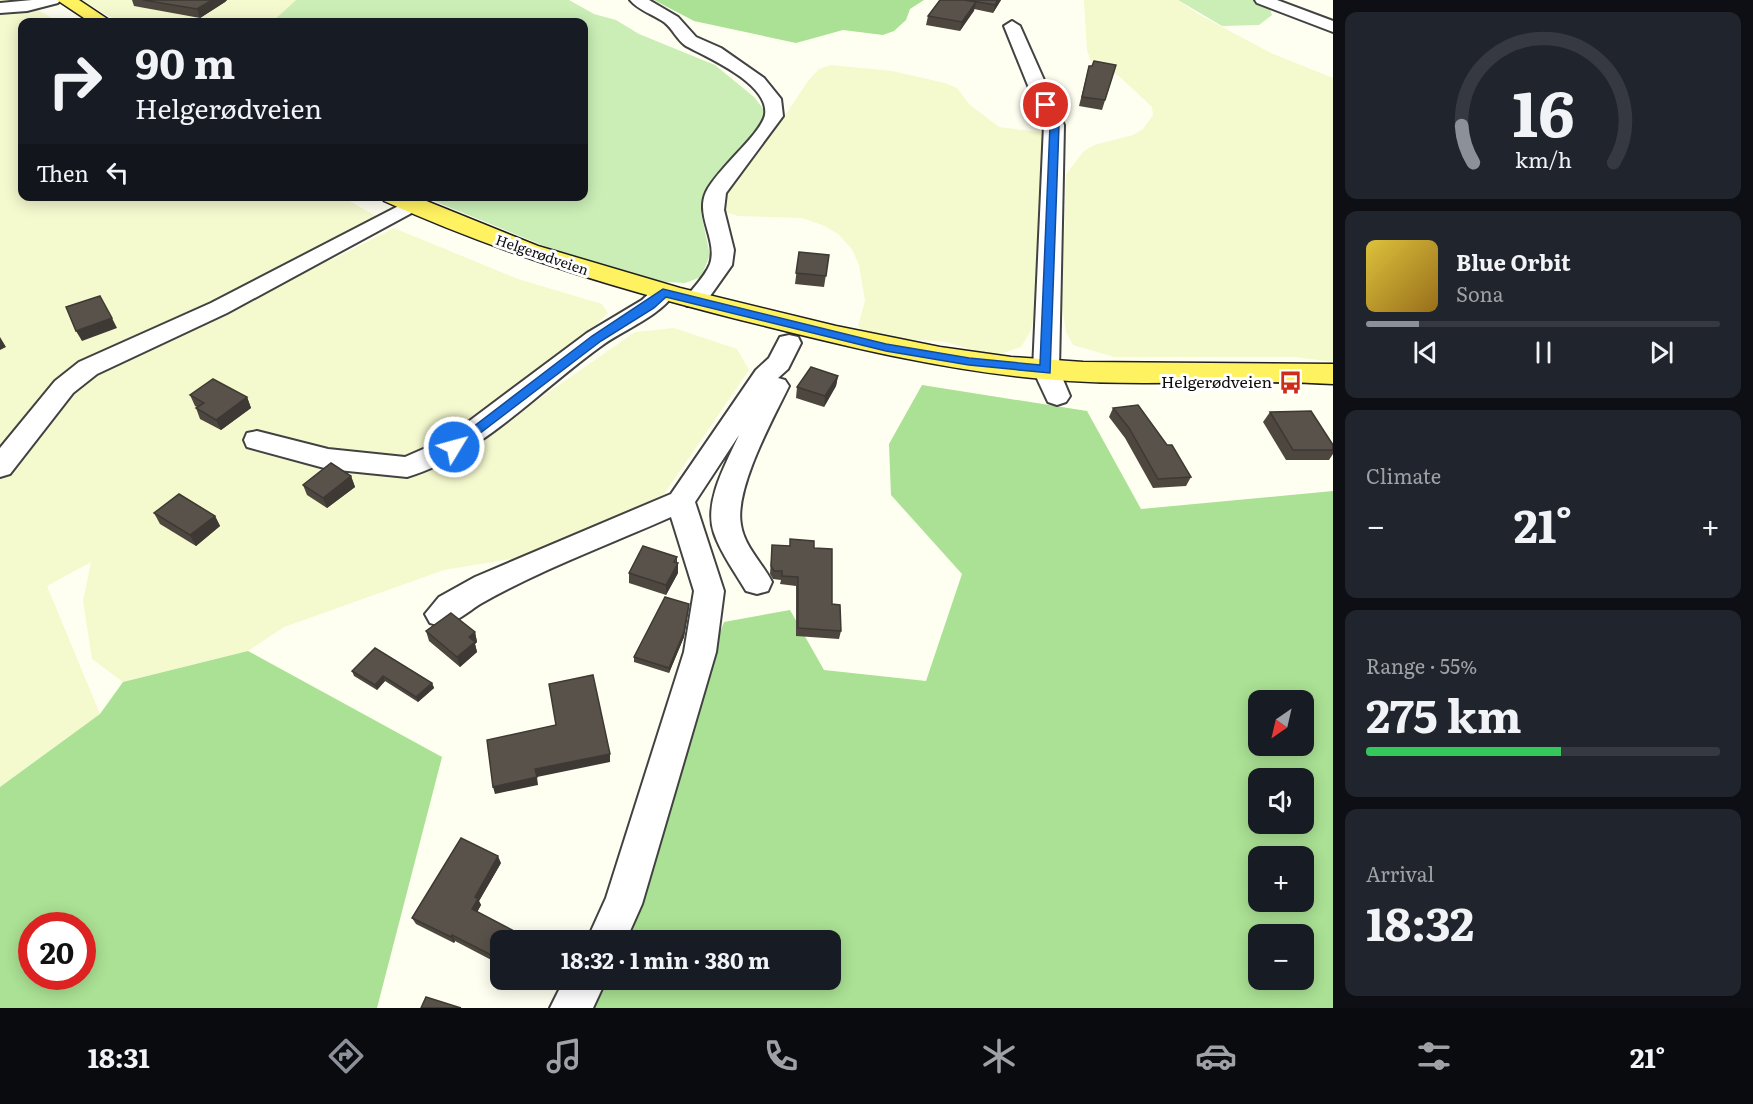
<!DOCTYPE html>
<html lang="en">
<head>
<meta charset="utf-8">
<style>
  :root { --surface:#171b24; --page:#20242c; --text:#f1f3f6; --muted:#9ea1a6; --line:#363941; --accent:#8c9099 }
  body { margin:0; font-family:Literata,serif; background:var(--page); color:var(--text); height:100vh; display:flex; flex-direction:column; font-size:22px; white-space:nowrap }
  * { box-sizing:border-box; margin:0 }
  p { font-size:20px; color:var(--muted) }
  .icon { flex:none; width:33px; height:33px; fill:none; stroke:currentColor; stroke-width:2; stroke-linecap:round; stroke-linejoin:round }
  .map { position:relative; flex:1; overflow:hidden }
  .details { display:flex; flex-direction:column; gap:12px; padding:12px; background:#0d0f14; width:420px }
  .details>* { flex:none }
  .guide { position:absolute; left:18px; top:18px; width:570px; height:183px; border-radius:12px; box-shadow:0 3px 15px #0003; background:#171b24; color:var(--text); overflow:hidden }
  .needle { width:39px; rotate:214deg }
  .fabs { position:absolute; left:1248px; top:690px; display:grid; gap:12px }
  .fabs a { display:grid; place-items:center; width:66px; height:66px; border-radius:12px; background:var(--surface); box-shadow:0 3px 15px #0003; font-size:30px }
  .speed { position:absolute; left:18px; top:912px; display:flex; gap:12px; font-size:30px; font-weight:700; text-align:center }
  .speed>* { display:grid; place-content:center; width:78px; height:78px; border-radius:50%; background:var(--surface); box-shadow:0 3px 15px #0003; line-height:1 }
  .speed .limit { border:9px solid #d22; background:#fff; color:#111 }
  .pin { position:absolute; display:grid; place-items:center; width:51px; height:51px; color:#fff; margin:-26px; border:3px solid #fff; border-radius:50%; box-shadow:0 2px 6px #0007 }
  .me { position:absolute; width:66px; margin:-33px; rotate:53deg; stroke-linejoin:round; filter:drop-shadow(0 0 4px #0008) }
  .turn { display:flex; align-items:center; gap:21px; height:126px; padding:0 18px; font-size:27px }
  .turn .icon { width:78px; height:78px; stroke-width:2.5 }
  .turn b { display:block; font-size:42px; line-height:51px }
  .then { display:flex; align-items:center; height:57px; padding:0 18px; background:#0003; gap:12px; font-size:22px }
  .big { font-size:45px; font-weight:700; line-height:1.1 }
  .details .tile { flex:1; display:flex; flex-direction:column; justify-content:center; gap:9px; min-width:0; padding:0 21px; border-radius:12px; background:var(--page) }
  .details .dial { align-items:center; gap:0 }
  .dial svg { height:156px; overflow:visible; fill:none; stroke:var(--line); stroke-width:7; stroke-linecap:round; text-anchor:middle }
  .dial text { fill:var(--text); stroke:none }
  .song { display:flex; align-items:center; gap:18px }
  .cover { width:72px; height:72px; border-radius:9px; background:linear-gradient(135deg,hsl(50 70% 55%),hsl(40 70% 35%)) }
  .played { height:6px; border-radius:3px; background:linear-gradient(90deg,var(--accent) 15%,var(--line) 15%) }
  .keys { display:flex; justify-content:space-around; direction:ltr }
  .heat { display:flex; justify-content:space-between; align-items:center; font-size:33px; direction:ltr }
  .charge { height:9px; border-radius:4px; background:linear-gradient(90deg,#34c759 55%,var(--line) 0) }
  .trip { position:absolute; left:490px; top:930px; width:351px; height:60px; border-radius:12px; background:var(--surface); box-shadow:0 3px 15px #0003; font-weight:700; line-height:60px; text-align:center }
  .dock { display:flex; height:96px; justify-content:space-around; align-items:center; background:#090b0e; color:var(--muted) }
  .dock .icon { width:42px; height:42px }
  .dock .selected { color:var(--accent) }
  .dock b { font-size:27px; color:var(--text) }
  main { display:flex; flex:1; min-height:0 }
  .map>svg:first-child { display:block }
</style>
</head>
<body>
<main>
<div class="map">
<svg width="1333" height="1008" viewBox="0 0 1333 1008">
  <rect width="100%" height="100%" fill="#fffff1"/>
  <g fill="#f5f9ce">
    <polygon points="0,0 21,0 59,22 22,22 22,196 342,197 378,217 303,254 329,261 394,228 518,279 602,304 608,313 483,438 635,332 674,328 737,349 749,370 664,494 577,548 444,570 284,627 248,651 123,682 92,659 83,601 91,562 47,586 100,714 0,787"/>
    <polygon points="81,0 296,0 272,22 119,22"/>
    <polygon points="1084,0 1178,0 1198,14 1271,53 1333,78 1333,362 1295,357 1114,357 1073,345 1066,332 1062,306 1066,174 1084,151 1094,145 1133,135 1143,129 1153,115 1152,107 1119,76 1093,65 1087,51"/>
    <polygon points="831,65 892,71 945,83 957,88 969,104 999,127 1045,133 1038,294 1031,330 1021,347 995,356 945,342 893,338 864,332 858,326 865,301 859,265 852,249 838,234 825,226 802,218 738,216 721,211 726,192 742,167 774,132 808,81 819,69"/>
  </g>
  <g fill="#caeeb6">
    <polygon points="296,0 569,0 594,14 616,20 639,34 715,65 754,97 765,111 764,119 755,134 708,185 701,213 710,255 701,277 685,283 666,282 609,270 576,259 424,197 584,196 584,22 272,22"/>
    <polygon points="1178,0 1258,0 1270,9 1272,15 1259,25 1222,26"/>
  </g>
  <g fill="#aae194" fill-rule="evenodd">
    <polygon points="654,0 924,0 910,9 906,20 894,31 883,35 843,30 796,43 694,21"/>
    <path d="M922,385l165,26 54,98 192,-18v517h-754l10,-28h242v-40h-227l120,-318 66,-12 34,60 102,11 36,-107 -71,-79 -2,-51zM1258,700h46v46h-46zM1258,778h46v46h-46zM1258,856h46v46h-46zM1258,934h46v46h-46z"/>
    <path d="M248,651l194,106 -65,251h-377v-221l100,-73 23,-32zM32,926h50v50h-50z"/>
  </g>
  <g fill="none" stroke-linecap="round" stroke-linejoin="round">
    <defs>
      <g id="minor">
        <polygon points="32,0 60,0 58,3 27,11 0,13 0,3"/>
        <path d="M630,0h19l29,17 18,20 25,11 43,30 17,21 2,17 -57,77 -2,17 10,40 -2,15 -29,41h-16l-4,-5c8,-11 22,-24 27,-37 8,-24 -15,-48 -4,-72 11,-23 55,-58 59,-77 5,-31 -57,-57 -79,-69 -9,-6 -13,-17 -22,-24 -10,-7 -26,-12 -34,-22z"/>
        <polygon points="1255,0 1277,0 1333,21 1333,32 1257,3"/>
        <polygon points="1012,21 1020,26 1064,125 1059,370 1070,396 1066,402 1057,405 1048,402 1033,370 1044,125 1004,26"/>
        <polygon points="412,199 419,201 423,205 419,209 227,313 97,374 73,393 10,474 0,477 0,448 55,381 79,362 211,303"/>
        <path d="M663,286l8,2 4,5c-17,24 -48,35 -71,51 -64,45 -120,110 -197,133l-79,-8 -81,-22 -3,-7 3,-7 10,-2 71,18 77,8 39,-17 143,-107 55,-33 13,-12z"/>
        <path d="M789,335l9,2 3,6 -13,26 -10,9 7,2 4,6c-16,33 -55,103 -48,139 3,21 22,39 31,57l-4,9 -11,3 -11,-3c-11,-19 -25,-37 -32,-58 -11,-31 13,-71 25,-98l-44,67 29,89 -8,61 -74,252 -16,36h-39l19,-42 78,-246 10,-61 -23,-74c-63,28 -129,52 -189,86 -17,10 -32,27 -52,20l-5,-9 14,-17 36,-20 196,-83 85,-124 13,-12 11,-21z"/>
        <polygon points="564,980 606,980 593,1008 550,1008"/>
      </g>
      <g id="major">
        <polygon points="57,0 79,0 112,22 90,22"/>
        <path d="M381,196h33l124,50 142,42 156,38 104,21 71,10 72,5 250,2v20c-96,-6 -193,4 -289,-5 -95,-8 -187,-30 -279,-53 -130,-32 -258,-69 -381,-125z"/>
      </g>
    </defs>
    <use href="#minor" stroke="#424242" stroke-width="4"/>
    <use href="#major" stroke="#202020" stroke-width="3"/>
    <use href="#minor" fill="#fff" fill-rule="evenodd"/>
    <use href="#major" fill="#fff261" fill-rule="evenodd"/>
  </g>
  <g fill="#4d4740">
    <polygon points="132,0 227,0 225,2 200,18 134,6"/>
    <polygon points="940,0 1001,0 993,13 974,9 960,31 926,25 928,16"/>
    <polygon points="1116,65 1102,110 1079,106 1089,66"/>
    <polygon points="799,252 829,255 824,287 795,284"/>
    <polygon points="838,376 836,386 824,407 796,398 797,387"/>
    <polygon points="190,395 247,397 251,408 221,430 200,419 196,408 197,407 195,406"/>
    <polygon points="1113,408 1191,477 1186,486 1153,488 1125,438 1109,417"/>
    <polygon points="1270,412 1333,445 1333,454 1329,460 1286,460 1263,422"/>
    <polygon points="351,476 355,487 327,508 307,495 303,485"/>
    <polygon points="154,513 215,516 220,526 196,546 160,524"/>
    <polygon points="790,539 814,548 841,631 839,639 796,636 796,586 780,584 781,580 773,579 770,574 772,545 790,546"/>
    <polygon points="677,563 678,563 678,573 666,595 629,583 629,573"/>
    <polygon points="689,609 684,637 669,673 634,662 634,657"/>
    <polygon points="426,631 475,632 477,642 475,644 477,652 460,667 429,641"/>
    <polygon points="352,671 432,683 434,688 418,702 385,681 377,690 354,676"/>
    <polygon points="501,863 479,901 481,905 477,912 501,940 501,965 455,941 454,943 416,924 412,918"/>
    <polygon points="529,980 545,980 542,986"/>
  </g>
  <g fill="#3e3934">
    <polygon points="212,0 227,0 225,2 200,18 197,9"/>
    <polygon points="998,0 1001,0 993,13 995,5"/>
    <polygon points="976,2 974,11 960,31 962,22"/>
    <polygon points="112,318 117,328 82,341 76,331"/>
    <polygon points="0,337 6,347 0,350"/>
    <polygon points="838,376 836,386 824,407 825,396"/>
    <polygon points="247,397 251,408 221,430 216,420"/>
    <polygon points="351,476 355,487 327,508 323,498"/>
    <polygon points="215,516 220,526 196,546 190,535"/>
    <polygon points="677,557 677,566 678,563 678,573 666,595 666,585"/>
    <polygon points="689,604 684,637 669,673 669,668"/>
    <polygon points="475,632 477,642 475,644 477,652 460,667 457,657 469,637"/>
    <polygon points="383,676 385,681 377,690 375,685"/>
    <polygon points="432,683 434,688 418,702 416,697"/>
    <polygon points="610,754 610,762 537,777 535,769"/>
    <polygon points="537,777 538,785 495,794 493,787"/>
    <polygon points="498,856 501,863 479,901 481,905 475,916 472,909 475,897"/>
    <polygon points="452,935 455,941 454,943 451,937"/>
    <polygon points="540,980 545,980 542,986"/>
  </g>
  <g fill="#59524a" stroke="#3e3934" stroke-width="1.5">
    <polygon points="143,0 212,0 197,9"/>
    <polygon points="940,0 964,0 976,2 962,22 928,16"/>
    <polygon points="967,0 998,0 995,5"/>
    <polygon points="1094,61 1116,65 1105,100 1082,97 1089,66 1092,66"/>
    <polygon points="799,252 829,255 826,276 796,273"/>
    <polygon points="100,296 112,318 76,331 66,307"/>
    <polygon points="811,367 838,376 825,396 797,387"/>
    <polygon points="213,379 247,397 216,420 196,408 204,403 190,395"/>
    <polygon points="1138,405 1167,445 1172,445 1191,477 1158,479 1129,428 1113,408"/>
    <polygon points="1311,411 1333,445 1333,450 1293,450 1270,412"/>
    <polygon points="331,463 351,476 323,498 303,485"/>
    <polygon points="179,494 215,516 190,535 154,513"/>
    <polygon points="790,539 814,541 814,548 832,549 832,604 840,605 841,631 798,628 798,577 782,576 782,571 774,571 771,566 772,545 790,546"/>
    <polygon points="643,546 677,557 674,562 678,563 666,585 629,573"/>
    <polygon points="665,597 689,604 684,632 669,668 634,657"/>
    <polygon points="451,613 475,632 469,637 475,642 457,657 426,631"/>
    <polygon points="375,648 432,683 416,697 383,676 375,685 352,671"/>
    <polygon points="593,675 610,754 535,769 537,777 493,787 487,740 556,725 549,684"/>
    <polygon points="461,838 498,856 475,897 478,899 472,909 531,940 501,940 501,960 452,935 451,937 412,918"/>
    <polygon points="426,997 461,1008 421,1008"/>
  </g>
  <polygon fill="#1a73e8" stroke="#114b97" stroke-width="1.5" points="1046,102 1051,105 1059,125 1050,373 969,365 886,351 666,297 654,308 601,341 458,450 449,450 447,447 592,336 663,289 886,344 969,358 1040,365 1050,125 1042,105"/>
  <defs>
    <symbol id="bus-bare" viewBox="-9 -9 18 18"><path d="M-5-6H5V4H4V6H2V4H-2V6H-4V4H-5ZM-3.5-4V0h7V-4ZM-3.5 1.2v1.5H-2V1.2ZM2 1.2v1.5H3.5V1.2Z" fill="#cf2c18" stroke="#fff" stroke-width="2.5" paint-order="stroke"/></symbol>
  </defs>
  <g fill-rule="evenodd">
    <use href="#bus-bare" x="1274" y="366" width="33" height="33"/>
  </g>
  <g text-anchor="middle" stroke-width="6" stroke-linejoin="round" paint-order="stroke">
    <g font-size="14" fill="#0f0f0f" stroke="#fff">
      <text transform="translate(542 255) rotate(19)" y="5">Helgerødveien</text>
    </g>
    <g font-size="16" fill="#0f0f0f" stroke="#fff" text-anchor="end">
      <text x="1272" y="388">Helgerødveien</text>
    </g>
  </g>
</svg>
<div class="fabs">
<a><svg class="needle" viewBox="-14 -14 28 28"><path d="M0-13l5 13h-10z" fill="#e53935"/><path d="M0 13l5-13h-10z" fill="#9ea1a6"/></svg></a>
<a><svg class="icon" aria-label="sound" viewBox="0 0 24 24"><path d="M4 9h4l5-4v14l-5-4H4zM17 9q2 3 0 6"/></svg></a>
<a>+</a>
<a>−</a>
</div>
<div class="speed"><div class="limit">20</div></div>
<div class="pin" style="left:1046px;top:105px;background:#d93025"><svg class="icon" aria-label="arrive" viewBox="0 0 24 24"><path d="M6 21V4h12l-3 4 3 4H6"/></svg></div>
<svg class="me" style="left:454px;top:447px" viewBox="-20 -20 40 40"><circle r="17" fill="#1a73e8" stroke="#fff" stroke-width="3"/><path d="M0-11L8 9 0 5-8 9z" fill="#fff"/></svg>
<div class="trip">18:32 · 1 min · 380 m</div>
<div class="guide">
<div class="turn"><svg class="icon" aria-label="right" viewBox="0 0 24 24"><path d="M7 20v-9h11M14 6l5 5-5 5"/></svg><div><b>90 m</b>Helgerødveien</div></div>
<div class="then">Then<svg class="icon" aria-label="left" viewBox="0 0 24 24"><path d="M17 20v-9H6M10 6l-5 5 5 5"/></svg></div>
</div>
</div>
<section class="details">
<div class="tile dial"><svg viewBox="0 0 100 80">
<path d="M14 69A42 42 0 1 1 86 69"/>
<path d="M14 69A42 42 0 0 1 8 50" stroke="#8c9099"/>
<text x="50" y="56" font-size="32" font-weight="700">16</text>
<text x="50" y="72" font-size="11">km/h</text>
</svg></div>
<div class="tile">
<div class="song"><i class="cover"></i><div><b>Blue Orbit</b><p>Sona</p></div></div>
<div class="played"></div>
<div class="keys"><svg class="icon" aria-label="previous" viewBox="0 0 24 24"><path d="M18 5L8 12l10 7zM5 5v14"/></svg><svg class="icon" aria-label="pause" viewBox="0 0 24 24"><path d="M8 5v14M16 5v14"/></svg><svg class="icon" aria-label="next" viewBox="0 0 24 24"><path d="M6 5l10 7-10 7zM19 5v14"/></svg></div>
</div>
<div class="tile"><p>Climate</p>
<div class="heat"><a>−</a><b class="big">21°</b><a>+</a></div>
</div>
<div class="tile"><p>Range · 55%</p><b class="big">275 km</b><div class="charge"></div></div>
<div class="tile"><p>Arrival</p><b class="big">18:32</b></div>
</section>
</main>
<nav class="dock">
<b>18:31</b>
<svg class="icon selected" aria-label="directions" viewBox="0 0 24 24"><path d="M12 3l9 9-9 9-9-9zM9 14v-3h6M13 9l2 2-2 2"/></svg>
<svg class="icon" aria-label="music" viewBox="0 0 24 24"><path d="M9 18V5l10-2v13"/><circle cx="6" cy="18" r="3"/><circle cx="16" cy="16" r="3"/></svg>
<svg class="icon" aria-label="phone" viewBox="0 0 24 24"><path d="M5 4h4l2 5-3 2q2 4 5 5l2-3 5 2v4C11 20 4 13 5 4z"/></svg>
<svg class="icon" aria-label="climate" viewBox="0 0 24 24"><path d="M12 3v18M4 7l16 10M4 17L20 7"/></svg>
<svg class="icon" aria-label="car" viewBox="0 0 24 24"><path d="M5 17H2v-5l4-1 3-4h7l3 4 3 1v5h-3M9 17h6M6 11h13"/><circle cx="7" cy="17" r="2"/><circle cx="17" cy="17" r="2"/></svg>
<svg class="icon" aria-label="filters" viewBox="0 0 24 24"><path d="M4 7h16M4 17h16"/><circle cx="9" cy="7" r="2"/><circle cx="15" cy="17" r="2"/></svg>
<b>21°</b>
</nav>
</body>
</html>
